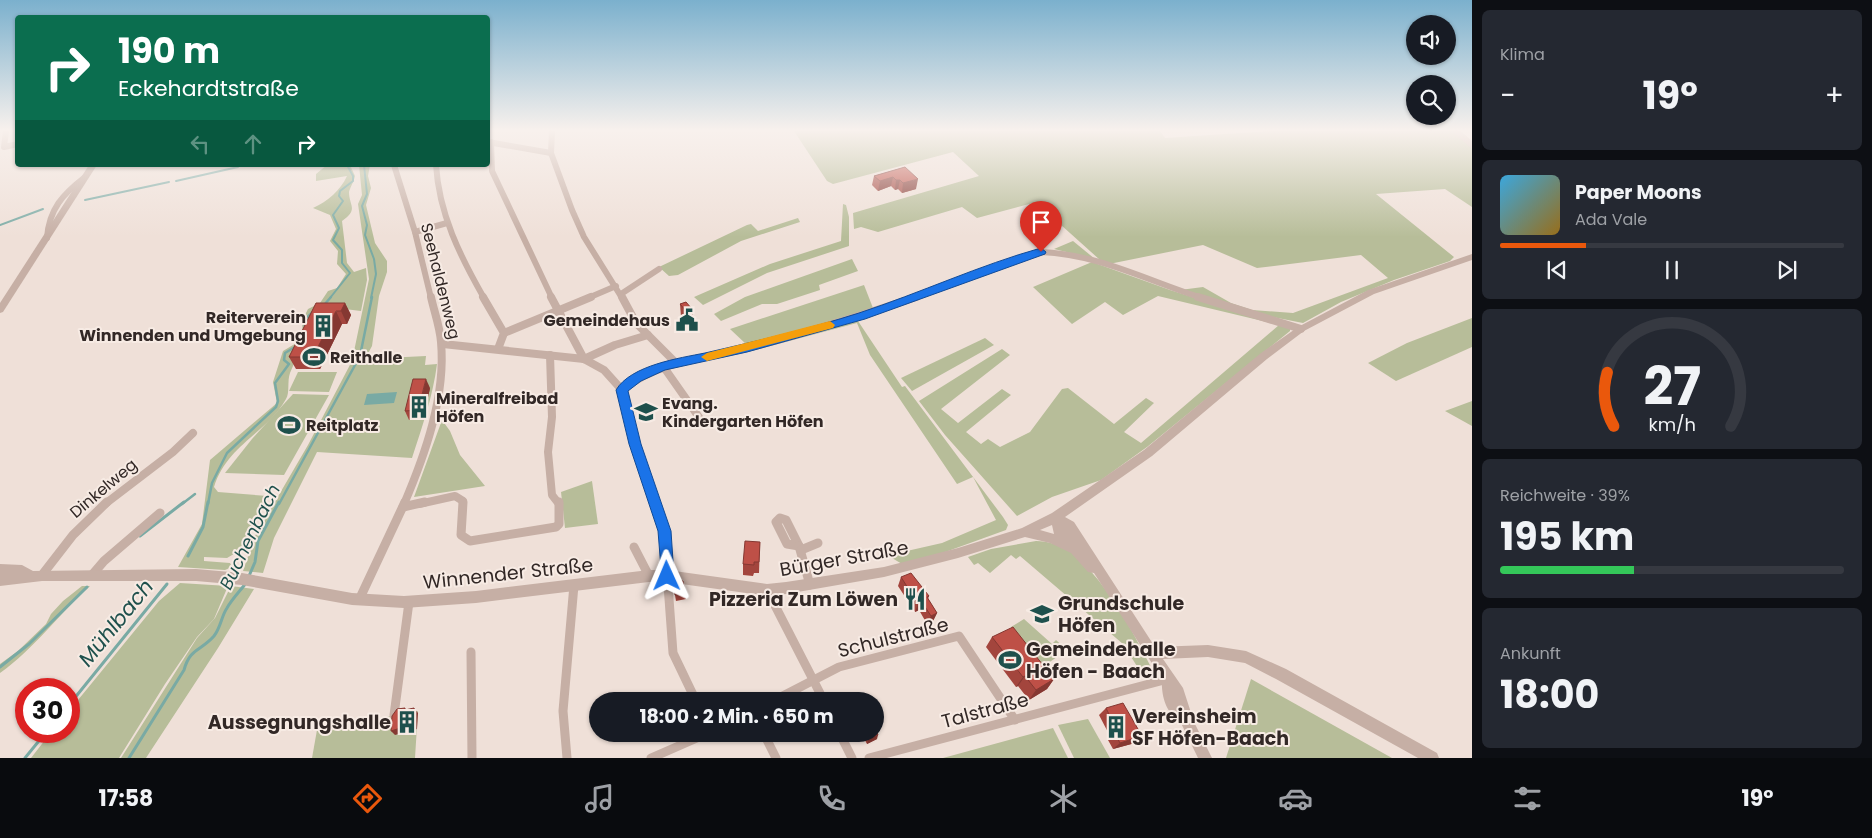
<!DOCTYPE html>
<html lang="de">
<head>
<meta charset="utf-8">
<style>
  :root { --surface:#171b24; --page:#242831; --text:#f1f3f6; --muted:#9ea1a6; --line:#363941; --accent:#ea580c }
  body { margin:0; font-family:Poppins,sans-serif; background:var(--page); color:var(--text); height:100vh; display:flex; flex-direction:column; font-size:19px; white-space:nowrap }
  * { box-sizing:border-box; margin:0 }
  p { font-size:16px; color:var(--muted) }
  .icon { flex:none; width:28px; height:28px; fill:none; stroke:currentColor; stroke-width:2; stroke-linecap:round; stroke-linejoin:round }
  .map { position:relative; flex:1; overflow:hidden }
  .panel { display:flex; flex-direction:column; gap:10px; padding:10px; background:#0d0f14; width:400px }
  .panel>* { flex:none }
  .guide { position:absolute; left:15px; top:15px; width:475px; height:152px; border-radius:5px; box-shadow:0 1px 4px #0004; background:#0b6e4f; color:#fff; overflow:hidden }
  .buttons { position:absolute; left:1406px; top:15px; display:grid; gap:10px }
  .buttons a { display:grid; place-items:center; width:50px; height:50px; border-radius:50%; background:var(--surface); box-shadow:0 1px 4px #0004; font-size:25px }
  .speed { position:absolute; left:15px; top:678px; display:flex; gap:10px; font-size:25px; font-weight:700; text-align:center }
  .speed>* { display:grid; place-content:center; width:65px; height:65px; border-radius:50%; background:var(--surface); box-shadow:0 1px 4px #0004; line-height:1 }
  .speed .limit { border:8px solid #d22; background:#fff; color:#111 }
  .pin { position:absolute; display:grid; place-items:center; width:42px; height:42px; color:#fff; margin:-51px -21px; border-radius:50% 50% 50% 0; rotate:-45deg; box-shadow:0 0 5px #0007 }
  .pin .icon { rotate:45deg }
  .me { position:absolute; width:55px; margin:-28px; rotate:359deg; stroke-linejoin:round; filter:drop-shadow(0 0 4px #0008) }
  .turn { display:flex; align-items:center; gap:18px; height:105px; padding:0 20px; font-size:22px }
  .turn .icon { width:65px; height:65px; stroke-width:2.5 }
  .turn b { display:block; font-size:35px; line-height:42px }
  .lanes { display:flex; align-items:center; height:48px; padding:0 20px; background:#0003; justify-content:center; gap:25px; direction:ltr }
  .lanes .off { opacity:.35 }
  .big { font-size:38px; font-weight:700; line-height:1.1 }
  .panel .tile { flex:1; display:flex; flex-direction:column; justify-content:center; gap:8px; min-width:0; padding:0 18px; border-radius:8px; background:var(--page) }
  .panel .dial { align-items:center; gap:0 }
  .dial svg { height:130px; overflow:visible; fill:none; stroke:var(--line); stroke-width:7; stroke-linecap:round; text-anchor:middle }
  .dial text { fill:var(--text); stroke:none }
  .song { display:flex; align-items:center; gap:15px }
  .cover { width:60px; height:60px; border-radius:8px; background:linear-gradient(135deg,hsl(200 70% 55%),hsl(40 70% 35%)) }
  .played { height:5px; border-radius:2px; background:linear-gradient(90deg,var(--accent) 25%,var(--line) 25%) }
  .keys { display:flex; justify-content:space-around; direction:ltr }
  .heat { display:flex; justify-content:space-between; align-items:center; font-size:28px; direction:ltr }
  .charge { height:8px; border-radius:4px; background:linear-gradient(90deg,#34c759 39%,var(--line) 0) }
  .trip { position:absolute; left:589px; top:692px; width:295px; height:50px; border-radius:25px; background:var(--surface); box-shadow:0 1px 4px #0004; font-weight:700; line-height:50px; text-align:center }
  .dock { display:flex; height:80px; justify-content:space-around; align-items:center; background:#090b0e; color:var(--muted) }
  .dock .icon { width:35px; height:35px }
  .dock .selected { color:var(--accent) }
  .dock b { font-size:22px; color:var(--text) }
  main { display:flex; flex:1; min-height:0 }
  .map>svg:first-child { display:block }
</style>
</head>
<body>
<main>
<div class="map">
<svg width="1472" height="758" viewBox="0 0 1472 758">
  <rect width="100%" height="100%" fill="#efe0d8"/>
  <g fill="#b7bd99">
    <polygon points="794,131 1160,131 1165,138 1270,131 1454,131 1472,147 1472,207 1445,189 1376,194 1454,257 1450,261 1394,280 1341,302 1303,323 1257,314 1180,290 1203,287 1231,303 1252,310 1293,313 1388,278 1361,255 1257,268 1203,245 1109,264 1100,260 1041,207 1033,203 977,218 962,207 878,232 861,227 854,229 853,213 979,176 953,152 833,184 827,181"/>
    <path d="M327,165h23l5,11c-1,5 -5,12 -6,16 0,14 10,17 -7,29l5,42 7,9 12,-4 1,12 -6,31 -33,-4c-13,21 -29,43 -38,66 -3,8 0,20 -4,26 -19,34 -59,46 -72,88l4,5 50,4 -29,55 -12,7 -23,-1v4l26,2 2,4 -7,3 -47,-3 24,-43 8,-64 67,-57 -4,-21 10,-31 20,-12 -1,-18 6,-12 12,-6 8,-12 9,-3 9,-14 -9,-10 1,-13 -8,-10 6,-12 -6,-14 -17,-7c15,-7 27,-17 34,-32l-31,5v-7z"/>
    <path d="M359,165h11l-2,11 3,12 -5,17 9,38 12,18v11l-8,24 -7,50 -7,13 61,-3 -1,9 12,-1c-4,32 -15,63 -25,94l-95,-6 -43,86 -11,35 -20,-2 12,-35 53,-91 44,-84 17,-82 -11,-75 4,-9z"/>
    <polygon points="843,204 846,205 849,217 849,246 767,273 703,305 694,297 770,264 841,241"/>
    <polygon points="798,218 800,222 741,241 678,275 669,276 659,267 747,225 751,224 758,231"/>
    <polygon points="1073,241 1095,259 1054,249"/>
    <polygon points="852,259 858,271 819,285 820,290 777,304 762,304 721,321 714,314 745,297"/>
    <polygon points="1092,262 1170,290 1290,328 1290,331 1147,447 1101,480 1052,497 1017,516 945,435 919,401 1002,349 1010,355 941,409 958,423 1002,389 1011,395 966,432 981,444 988,439 1000,447 1030,432 1062,389 1068,388 1114,424 1146,398 1154,403 1124,432 1141,443 1279,325 1158,296 1123,315 1105,302 1072,324 1033,287"/>
    <polygon points="864,285 873,308 871,312 747,345 730,329"/>
    <polygon points="1472,318 1472,347 1396,381 1368,363 1407,343"/>
    <polygon points="858,321 902,387 905,386 1003,517 1008,525 1006,530 937,555 902,564 892,558 876,558 942,543 996,520 973,477 957,484 870,355 857,323 748,352 747,350"/>
    <polygon points="985,338 994,345 912,391 901,378"/>
    <polygon points="298,372 337,372 329,392 289,391"/>
    <polygon points="293,394 329,395 284,475 225,473 252,439"/>
    <polygon points="1472,401 1472,426 1445,411"/>
    <polygon points="442,420 450,431 460,455 485,486 414,497"/>
    <polygon points="592,481 598,524 565,528 561,492"/>
    <path d="M1036,541c12,0 25,4 36,11 6,3 12,11 16,16 29,32 48,70 67,107l-10,4 -22,-35 -103,-88 -4,3 -5,-4 -21,18 -12,-10 -4,2 -6,-8 23,-8z"/>
    <polygon points="180,583 228,586 214,619 197,637 165,684 119,758 31,758 52,731 69,731 69,711 159,601"/>
    <path d="M82,586h8c-31,28 -56,63 -90,87v-9l18,-13 28,-27 5,-10 12,-13z"/>
    <polygon points="231,586 254,589 218,648 146,758 121,758 197,638 215,618"/>
    <polygon points="1024,619 1052,644 1056,640 1067,650 1044,666 1011,627"/>
    <polygon points="1251,679 1392,758 1226,758"/>
    <polygon points="418,711 415,758 312,758 317,730"/>
    <polygon points="1088,719 1110,758 1074,758 1058,725"/>
    <polygon points="1053,728 1068,758 943,758"/>
  </g>
  <polygon fill="#79aaa4" points="397,392 394,403 364,405 367,394"/>
  <g fill="none" stroke-linecap="round" stroke-linejoin="round">
    <g stroke="#79aaa4" stroke-width="2">
      <polyline points="364,165 367,194 362,206 367,225 365,235 374,259 376,274 371,298"/>
      <polyline points="242,166 247,165"/>
      <polyline points="176,181 238,167"/>
      <polyline points="85,200 169,182"/>
      <polyline points="0,225 43,209"/>
      <polyline points="330,298 350,273 342,263 342,250 333,240 339,228 333,215 343,201 339,196 340,191 353,181 353,176 347,165"/>
    </g>
    <g stroke="#79aaa4" stroke-width="2.5">
      <polyline points="324,305 331,297"/>
      <polyline points="305,327 304,320 313,312"/>
      <polyline points="182,504 195,494"/>
      <polyline points="208,504 212,483 227,453 276,407 278,401 275,383 289,364 284,360 285,353 295,347"/>
      <polyline points="279,504 360,356 372,297"/>
    </g>
    <g stroke="#79aaa4" stroke-width="3">
      <polyline points="140,536 184,502"/>
      <polyline points="188,556 203,527 208,502"/>
      <polyline points="249,576 255,562 258,541 279,502"/>
      <polyline points="0,667 29,644 87,587"/>
      <polyline points="69,705 167,584"/>
      <polyline points="25,758 47,731"/>
      <path d="M129,758l55,-88c6,-22 17,-19 30,-34 7,-9 7,-19 13,-28 5,-9 13,-17 19,-25"/>
    </g>
    <g stroke="#c6afa5" stroke-width="6">
      <polyline points="6,131 4,147 18,144"/>
      <polyline points="552,131 551,153 572,210 584,237 622,298"/>
      <polyline points="1456,131 1472,145"/>
      <polyline points="488,142 551,153"/>
      <polyline points="491,142 492,171 552,298"/>
      <polyline points="394,165 415,232 431,298"/>
      <path d="M436,165c3,49 24,91 48,133"/>
      <polyline points="415,232 447,223"/>
      <path d="M47,238c2,-29 16,-44 38,-61"/>
      <polyline points="621,294 659,269"/>
      <polyline points="588,298 616,286"/>
      <path d="M912,298l129,-46c57,2 107,29 161,46"/>
    </g>
    <g stroke="#c6afa5" stroke-width="8">
      <polyline points="483,297 504,333 498,349"/>
      <polyline points="551,297 584,359 615,345 648,335"/>
      <polyline points="622,297 636,323 675,362"/>
      <polyline points="1198,297 1301,329"/>
      <polyline points="504,333 591,297"/>
      <polyline points="443,344 584,359 604,370 622,390 635,444 655,504"/>
      <polyline points="550,355 552,417 548,452 552,495 559,504"/>
      <polyline points="663,366 703,423"/>
      <path d="M622,390c36,-29 81,-31 125,-42 57,-14 113,-32 169,-51"/>
      <polyline points="105,504 173,452 193,433"/>
      <path d="M404,504c21,-49 42,-108 37,-162 -1,-15 -7,-31 -10,-45"/>
      <polyline points="419,504 455,496 463,501 463,504"/>
    </g>
    <g stroke="#c6afa5" stroke-width="9">
      <polyline points="463,502 461,535 470,541 556,527 559,524 559,502"/>
      <polyline points="654,502 664,531 673,653 696,701"/>
      <polyline points="403,507 425,502"/>
      <polygon points="780,518 786,520 799,546 787,544 776,522"/>
      <polyline points="799,546 810,585"/>
      <polyline points="634,547 649,576"/>
      <polyline points="801,550 818,543"/>
      <polyline points="42,575 73,535 107,502"/>
      <polyline points="92,575 104,561 160,513"/>
      <polyline points="767,590 824,701"/>
      <polyline points="359,600 405,502"/>
      <polyline points="471,652 472,758"/>
      <polyline points="773,701 839,667 959,636 1015,720"/>
      <polyline points="394,715 409,602"/>
      <polyline points="764,734 776,758"/>
      <polyline points="840,734 852,758"/>
      <polyline points="567,758 563,711 574,585"/>
      <polyline points="651,758 706,734"/>
      <polyline points="869,758 1168,679"/>
    </g>
    <g fill="#c6afa5" fill-rule="evenodd">
      <polygon points="89,165 97,165 3,312 0,313 0,303"/>
      <path d="M1472,254v6l-98,34 -70,37 -37,28 -115,97 -87,61 9,5 81,125 53,-2 38,6 40,18 151,84 2,5h-21l-142,-79 -31,-16 -37,-6 -45,2 20,29 11,34 18,36h-14l-19,-39c-14,-6 -18,-26 -17,-40l-68,-106 -6,-1 -17,-19 -21,-10 -25,-6 -67,21 -74,19 -98,17 -19,2 -100,-14h-18l-173,21 -72,5 -52,-3 -110,-20 -46,-4h-154l-42,5v-22l22,1 11,6 163,-2 46,4 110,20 52,3 72,-5 173,-21h18l100,14 19,-2 98,-15 74,-19 64,-20 30,-15 92,-63 117,-97 37,-26 70,-37zM1052,525l2,9 -14,-4z"/>
    </g>
  </g>
  <g fill="#a3453d">
    <polygon points="905,167 916,189 902,193 898,189 895,190 891,186 878,191 872,185 874,176"/>
    <polygon points="686,302 693,322 686,324 681,317 680,304"/>
    <polygon points="345,303 351,315 347,324 342,324 320,369 296,369 289,357"/>
    <polygon points="430,388 423,420 409,420 405,411"/>
    <polygon points="760,542 759,573 754,573 753,576 743,575 743,564"/>
    <polygon points="901,577 929,596 928,599 937,613 933,621 927,624 919,610 915,612 898,586"/>
    <polygon points="683,581 686,599 676,601 675,595"/>
    <polygon points="992,637 1054,679 1047,689 1029,700 1018,686 1016,687 986,647"/>
    <polygon points="1106,708 1135,743 1113,749 1108,740 1111,738 1099,715"/>
    <polygon points="863,734 875,734 877,739 867,744 862,735"/>
  </g>
  <g fill="#853832">
    <polygon points="893,177 891,186 878,191 880,181"/>
    <polygon points="918,179 916,189 902,193 903,183"/>
    <polygon points="896,180 900,180 898,189 895,190"/>
    <polygon points="345,303 351,315 347,324 341,311"/>
    <polygon points="692,309 693,322 686,324 686,311"/>
    <polygon points="336,311 342,324 320,369 313,357"/>
    <polygon points="426,379 430,388 423,420 418,410"/>
    <polygon points="922,602 919,610 915,612 918,604"/>
    <polygon points="937,613 933,621 927,624 931,616"/>
    <polygon points="1025,676 1018,686 1016,687 1023,677"/>
    <polygon points="1054,679 1047,689 1029,700 1036,690"/>
    <polygon points="414,708 418,713 417,729 395,735 391,731"/>
    <polygon points="878,735 877,739 867,744 868,740"/>
    <polygon points="1142,736 1135,743 1113,749 1120,743"/>
  </g>
  <g fill="#be5047" stroke="#853832">
    <polygon points="905,167 918,179 903,183 900,180 896,180 893,177 880,181 874,176"/>
    <polygon points="686,302 692,309 686,311 680,304"/>
    <polygon points="316,303 345,303 341,311 336,311 313,357 289,357"/>
    <polygon points="413,379 426,379 418,410 405,411"/>
    <polygon points="745,541 760,542 759,562 754,562 754,565 743,564"/>
    <polygon points="911,573 929,596 927,597 937,613 931,616 922,602 918,604 901,577"/>
    <polygon points="674,579 683,581 685,594 675,595"/>
    <polygon points="1013,627 1054,679 1036,690 1025,676 1023,677 992,637"/>
    <polygon points="1123,703 1142,736 1120,743 1115,734 1118,733 1106,708"/>
    <polygon points="405,708 405,710 414,708 413,724 391,731 392,716 397,709"/>
    <polygon points="875,729 878,735 868,740 865,734 875,734"/>
  </g>
  <linearGradient id="sky" x2="0" y2="1"><stop stop-color="#7bb0cd"/><stop offset="0.55" stop-color="#f8f1ed"/><stop offset="1" stop-color="#f8f1ed" stop-opacity="0"/></linearGradient>
  <rect width="1472" height="237" fill="url(#sky)"/>
  <path fill="#1a73e8" stroke="#114b97" d="M1041,248l5,4 -1,2 -180,65 -118,33 -82,18 -24,11 -13,10 13,53 30,87 3,45 -2,5 -5,2 -5,-2 -4,-50 -29,-87 -13,-54c15,-25 64,-32 89,-37 52,-12 104,-24 154,-40 61,-20 121,-48 182,-65z"/>
  <polygon fill="#f59e0b" points="830,321 835,325 833,328 707,361 701,357 707,353"/>
  <defs>
    <symbol id="civic-bare" viewBox="-9 -9 18 18"><path d="M-.6-6.5H3V-4.5H.6V-3L4-1V1h2V6H-6V1h2V-1L-.6-3ZM-1.2 2.5V6h2.4V2.5Z" fill="#1e504c" stroke="#f7ebe4" stroke-width="2.5" paint-order="stroke"/></symbol>
    <symbol id="building-bare" viewBox="-9 -9 18 18"><path d="M-4-6H4V6H1V3H-1V6H-4ZM-2.5-4.3h1.7v1.8h-1.7ZM.8-4.3h1.7v1.8H.8ZM-2.5-1h1.7V.8h-1.7ZM.8-1h1.7V.8H.8Z" fill="#1e504c" stroke="#f7ebe4" stroke-width="2.5" paint-order="stroke"/></symbol>
    <symbol id="stadium-bare" viewBox="-9 -9 18 18"><path d="M0-5a6.5 5 0 1 0 0 10a6.5 5 0 1 0 0-10ZM-3.5-1.8h7v3.6h-7Z" fill="#1e504c" stroke="#f7ebe4" stroke-width="2.5" paint-order="stroke"/></symbol>
    <symbol id="school-bare" viewBox="-9 -9 18 18"><path d="M0-5L7-2L0 1L-7-2ZM-4 1L0 2.5L4 1V4Q0 6-4 4Z" fill="#1e504c" stroke="#f7ebe4" stroke-width="2.5" paint-order="stroke"/></symbol>
    <symbol id="restaurant-bare" viewBox="-9 -9 18 18"><path d="M-5-6h1v4h1v-4h1v4h1v-4h1v5L-1.5 .5V6h-2V.5L-5-1ZM5-6V6H3V1.5H1.5Q1.5-4 5-6Z" fill="#1e504c" stroke="#f7ebe4" stroke-width="2.5" paint-order="stroke"/></symbol>
  </defs>
  <g fill-rule="evenodd">
    <use href="#civic-bare" x="671" y="304" width="32" height="32"/>
    <use href="#building-bare" x="307" y="310" width="32" height="32"/>
    <use href="#stadium-bare" x="298" y="341" width="32" height="32"/>
    <use href="#building-bare" x="403" y="391" width="32" height="32"/>
    <use href="#school-bare" x="630" y="396" width="32" height="32"/>
    <use href="#stadium-bare" x="273" y="409" width="32" height="32"/>
    <use href="#restaurant-bare" x="899" y="583" width="32" height="32"/>
    <use href="#school-bare" x="1026" y="598" width="32" height="32"/>
    <use href="#stadium-bare" x="994" y="644" width="32" height="32"/>
    <use href="#building-bare" x="391" y="706" width="32" height="32"/>
    <use href="#building-bare" x="1100" y="711" width="32" height="32"/>
  </g>
  <g text-anchor="middle" stroke-width="4" stroke-linejoin="round" paint-order="stroke">
    <g font-size="16" fill="#322826" stroke="#f7ebe4">
      <text transform="translate(441 281) rotate(76)" y="6">Seehaldenweg</text>
      <text transform="translate(103 488) rotate(-40)" y="6">Dinkelweg</text>
    </g>
    <g font-size="16" font-weight="bold" fill="#322826" stroke="#f7ebe4" text-anchor="start">
      <text x="306" y="323" text-anchor="end">Reiterverein<tspan x="306" dy="18">Winnenden und Umgebung</tspan></text>
      <text x="670" y="326" text-anchor="end">Gemeindehaus</text>
      <text x="330" y="363">Reithalle</text>
      <text x="436" y="404">Mineralfreibad<tspan x="436" dy="18">Höfen</tspan></text>
      <text x="662" y="409">Evang.<tspan x="662" dy="18">Kindergarten Höfen</tspan></text>
      <text x="306" y="431">Reitplatz</text>
    </g>
    <g font-size="18" font-style="italic" fill="#1e504c" stroke="#f7ebe4">
      <text transform="translate(250 537) rotate(-64)" y="6">Buchenbach</text>
    </g>
    <g font-size="19" fill="#322826" stroke="#f7ebe4">
      <text transform="translate(844 558) rotate(-10)" y="7">Bürger Straße</text>
      <text transform="translate(508 573) rotate(-6)" y="7">Winnender Straße</text>
      <text transform="translate(893 637) rotate(-14)" y="7">Schulstraße</text>
      <text transform="translate(985 710) rotate(-15)" y="7">Talstraße</text>
    </g>
    <g font-size="19" font-weight="bold" fill="#322826" stroke="#f7ebe4" text-anchor="start">
      <text x="898" y="606" text-anchor="end">Pizzeria Zum Löwen</text>
      <text x="1058" y="610">Grundschule<tspan x="1058" dy="22">Höfen</tspan></text>
      <text x="1026" y="656">Gemeindehalle<tspan x="1026" dy="22">Höfen - Baach</tspan></text>
      <text x="1132" y="723">Vereinsheim<tspan x="1132" dy="22">SF Höfen-Baach</tspan></text>
      <text x="391" y="729" text-anchor="end">Aussegnungshalle</text>
    </g>
    <g font-size="21" font-style="italic" fill="#1e504c" stroke="#f7ebe4">
      <text transform="translate(116 623) rotate(-51)" y="7">Mühlbach</text>
    </g>
  </g>
</svg>
<div class="buttons">
<a><svg class="icon" aria-label="sound" viewBox="0 0 24 24"><path d="M4 9h4l5-4v14l-5-4H4zM17 9q2 3 0 6"/></svg></a>
<a><svg class="icon" aria-label="search" viewBox="0 0 24 24"><circle cx="10" cy="10" r="6"/><path d="M15 15l6 6"/></svg></a>
</div>
<div class="speed"><div class="limit">30</div></div>
<div class="pin" style="left:1041px;top:252px;background:#d93025"><svg class="icon" aria-label="arrive" viewBox="0 0 24 24"><path d="M6 21V4h12l-3 4 3 4H6"/></svg></div>
<svg class="me" style="left:667px;top:576px" viewBox="-20 -20 40 40"><path d="M0-17L14 15 0 8-14 15z" fill="#1a73e8" stroke="#fff" stroke-width="4"/></svg>
<div class="trip">18:00 · 2 Min. · 650 m</div>
<div class="guide">
<div class="turn"><svg class="icon" aria-label="right" viewBox="0 0 24 24"><path d="M7 20v-9h11M14 6l5 5-5 5"/></svg><div><b>190 m</b>Eckehardtstraße</div></div>
<div class="lanes"><svg class="icon off" aria-label="left" viewBox="0 0 24 24"><path d="M17 20v-9H6M10 6l-5 5 5 5"/></svg><svg class="icon off" aria-label="ahead" viewBox="0 0 24 24"><path d="M12 20V5M6 11l6-6 6 6"/></svg><svg class="icon" aria-label="right" viewBox="0 0 24 24"><path d="M7 20v-9h11M14 6l5 5-5 5"/></svg></div>
</div>
</div>
<section class="panel">
<div class="tile"><p>Klima</p>
<div class="heat"><a>−</a><b class="big">19°</b><a>+</a></div>
</div>
<div class="tile">
<div class="song"><i class="cover"></i><div><b>Paper Moons</b><p>Ada Vale</p></div></div>
<div class="played"></div>
<div class="keys"><svg class="icon" aria-label="previous" viewBox="0 0 24 24"><path d="M18 5L8 12l10 7zM5 5v14"/></svg><svg class="icon" aria-label="pause" viewBox="0 0 24 24"><path d="M8 5v14M16 5v14"/></svg><svg class="icon" aria-label="next" viewBox="0 0 24 24"><path d="M6 5l10 7-10 7zM19 5v14"/></svg></div>
</div>
<div class="tile dial"><svg viewBox="0 0 100 80">
<path d="M14 69A42 42 0 1 1 86 69"/>
<path d="M14 69A42 42 0 0 1 10 36" stroke="#ea580c"/>
<text x="50" y="56" font-size="32" font-weight="700">27</text>
<text x="50" y="72" font-size="11">km/h</text>
</svg></div>
<div class="tile"><p>Reichweite · 39%</p><b class="big">195 km</b><div class="charge"></div></div>
<div class="tile"><p>Ankunft</p><b class="big">18:00</b></div>
</section>
</main>
<nav class="dock">
<b>17:58</b>
<svg class="icon selected" aria-label="directions" viewBox="0 0 24 24"><path d="M12 3l9 9-9 9-9-9zM9 14v-3h6M13 9l2 2-2 2"/></svg>
<svg class="icon" aria-label="music" viewBox="0 0 24 24"><path d="M9 18V5l10-2v13"/><circle cx="6" cy="18" r="3"/><circle cx="16" cy="16" r="3"/></svg>
<svg class="icon" aria-label="phone" viewBox="0 0 24 24"><path d="M5 4h4l2 5-3 2q2 4 5 5l2-3 5 2v4C11 20 4 13 5 4z"/></svg>
<svg class="icon" aria-label="climate" viewBox="0 0 24 24"><path d="M12 3v18M4 7l16 10M4 17L20 7"/></svg>
<svg class="icon" aria-label="car" viewBox="0 0 24 24"><path d="M5 17H2v-5l4-1 3-4h7l3 4 3 1v5h-3M9 17h6M6 11h13"/><circle cx="7" cy="17" r="2"/><circle cx="17" cy="17" r="2"/></svg>
<svg class="icon" aria-label="filters" viewBox="0 0 24 24"><path d="M4 7h16M4 17h16"/><circle cx="9" cy="7" r="2"/><circle cx="15" cy="17" r="2"/></svg>
<b>19°</b>
</nav>
</body>
</html>
